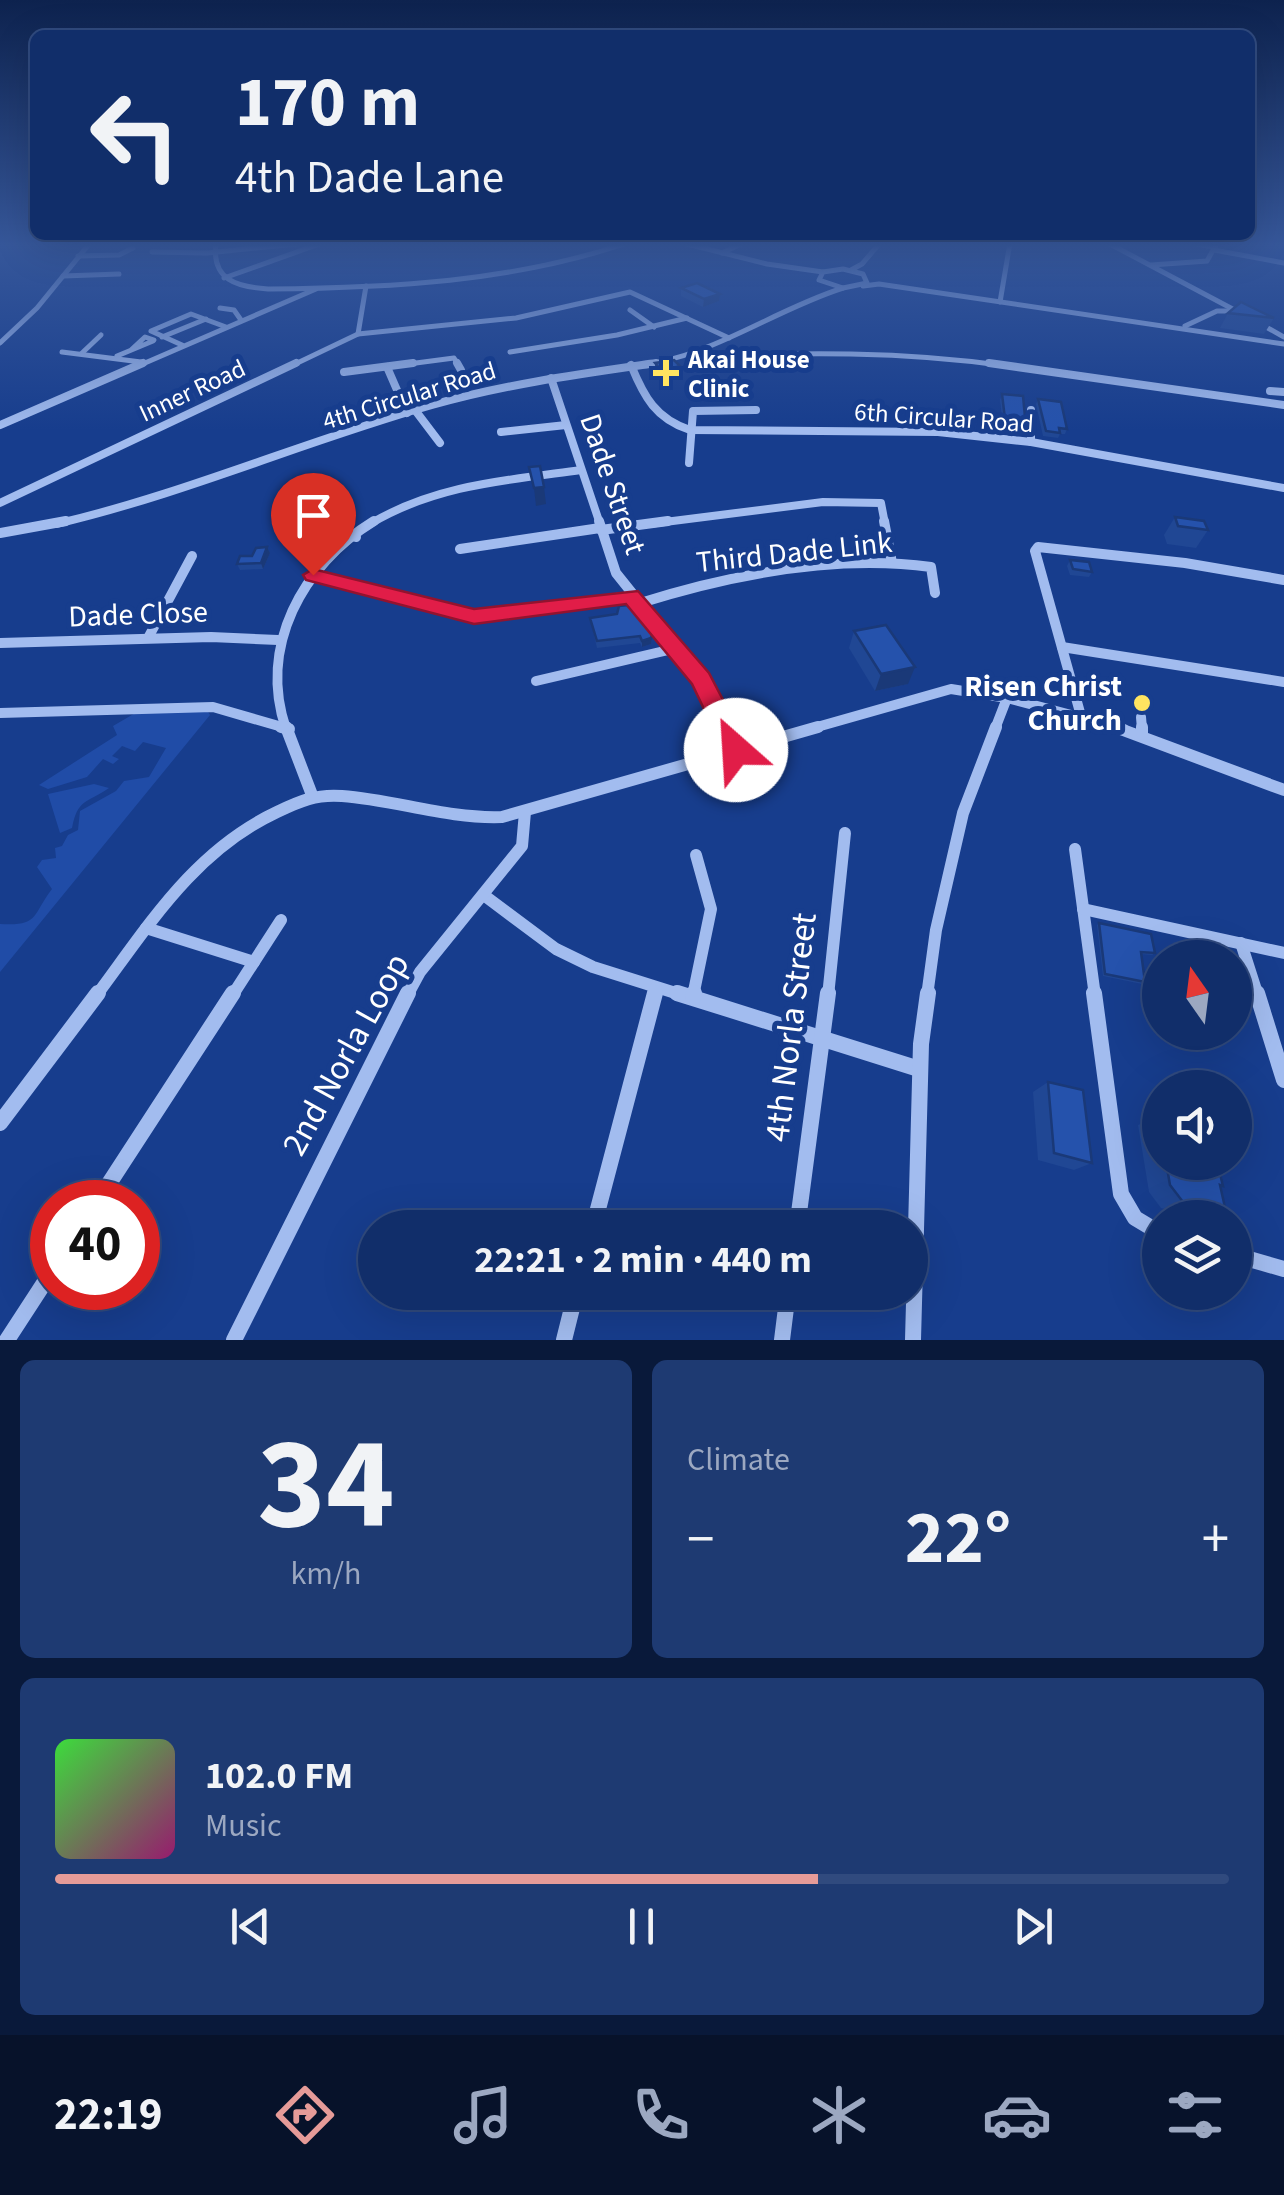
<!DOCTYPE html>
<html lang="en">
<head>
<meta charset="utf-8">
<style>
  :root { --surface:#112e6a; --page:#1e3a72; --text:#f1f3f6; --muted:#9ca8c1; --line:#304a7e; --accent:#e69b98 }
  body { margin:0; font-family:"Source Sans 3",sans-serif; background:var(--page); color:var(--text); height:100vh; display:flex; flex-direction:column; font-size:38px; white-space:nowrap }
  * { box-sizing:border-box; margin:0 }
  p { font-size:32px; color:var(--muted) }
  .icon { flex:none; width:55px; height:55px; fill:none; stroke:currentColor; stroke-width:2; stroke-linecap:round; stroke-linejoin:round }
  .map { position:relative; height:1340px; overflow:hidden }
  .sheet { display:flex; flex-direction:column; gap:20px; padding:20px; background:#09193a; flex:1 }
  .sheet>* { flex:none }
  .guide { position:absolute; left:30px; top:30px; width:1225px; height:210px; border-radius:15px; box-shadow:0 10px 40px #0002,0 0 0 2px var(--line); background:#112e6a; color:var(--text); overflow:hidden }
  .needle { width:65px; rotate:346deg }
  .buttons { position:absolute; left:1142px; top:940px; display:grid; gap:20px }
  .buttons a { display:grid; place-items:center; width:110px; height:110px; border-radius:50%; background:var(--surface); box-shadow:0 10px 40px #0002,0 0 0 2px var(--line); font-size:50px }
  .speed { position:absolute; left:30px; top:1180px; display:flex; gap:20px; font-size:50px; font-weight:700; text-align:center }
  .speed>* { display:grid; place-content:center; width:130px; height:130px; border-radius:50%; background:var(--surface); box-shadow:0 10px 40px #0002,0 0 0 2px var(--line); line-height:1 }
  .speed .limit { border:15px solid #d22; background:#fff; color:#111 }
  .pin { position:absolute; display:grid; place-items:center; width:85px; height:85px; color:#fff; margin:-102px -42px; border-radius:50% 50% 50% 0; rotate:-45deg; box-shadow:0 0 10px #0007 }
  .pin .icon { rotate:45deg }
  .me { position:absolute; width:110px; margin:-55px; rotate:334deg; stroke-linejoin:round; filter:drop-shadow(0 0 8px #0008) }
  .turn { display:flex; align-items:center; gap:35px; height:210px; padding:0 40px; font-size:45px }
  .turn .icon { width:130px; height:130px; stroke-width:2.5 }
  .turn b { display:block; font-size:70px; line-height:85px }
  .big { font-size:75px; font-weight:700; line-height:1.1 }
  .sheet .widget { flex:1; display:flex; flex-direction:column; justify-content:center; gap:15px; min-width:0; padding:0 35px; border-radius:15px; background:var(--page) }
  .sheet .dial { align-items:center; gap:0 }
  .dial b { font-size:130px; line-height:1 }
  .song { display:flex; align-items:center; gap:30px }
  .cover { width:120px; height:120px; border-radius:15px; background:linear-gradient(135deg,hsl(120 70% 55%),hsl(320 70% 35%)) }
  .played { height:10px; border-radius:5px; background:linear-gradient(90deg,var(--accent) 65%,var(--line) 65%) }
  .keys { display:flex; justify-content:space-around; direction:ltr }
  .heat { display:flex; justify-content:space-between; align-items:center; font-size:55px; direction:ltr }
  .sheet .tiles { flex:1; display:grid; gap:20px; grid-template-columns:1fr 1fr }
  .widget:last-child { grid-column:span 2 }
  .trip { position:absolute; left:358px; top:1210px; width:570px; height:100px; border-radius:50px; background:var(--surface); box-shadow:0 10px 40px #0002,0 0 0 2px var(--line); font-weight:700; line-height:100px; text-align:center }
  .tabs { display:flex; height:160px; justify-content:space-around; align-items:center; background:#07122a; color:var(--muted) }
  .tabs .icon { width:70px; height:70px }
  .tabs .selected { color:var(--accent) }
  .tabs b { font-size:45px; color:var(--text) }
  .map>svg:first-child { display:block }
</style>
</head>
<body>
<div class="map">
<svg width="1284" height="1340" viewBox="0 0 1284 1340">
  <rect width="100%" height="100%" fill="#173d8d"/>
  <g fill="#204ca7">
    <path d="M207,710l3,5 -210,257v-48c39,2 31,-7 52,-35l-15,-22 5,-7 14,-2 -1,-10 7,-2 6,-11 10,-5 2,-19 36,-20 8,-10 25,-4 17,-29 -23,-6 -8,9 -13,-5 -10,10 7,3 -6,5 -10,-5 -16,18 -39,12 -9,-4 78,-50 -4,-9 24,-14z"/>
    <path d="M94,784l15,4c-23,16 -31,10 -37,40l-12,5 -12,-39z"/>
  </g>
  <g fill="none" stroke-linecap="round" stroke-linejoin="round">
    <g stroke="#a2bcef" stroke-width="5">
      <polyline points="45,243 51,243"/>
      <path d="M216,243c-5,37 21,44 52,46 122,-1 243,-7 359,-46"/>
      <polyline points="683,243 767,264 823,272"/>
      <polyline points="1108,243 1244,315"/>
      <polyline points="1191,243 1215,247"/>
      <polyline points="1214,250 1284,263"/>
      <polyline points="152,252 207,253 305,243"/>
      <polyline points="722,253 743,243"/>
      <polyline points="78,256 119,255 133,248"/>
      <polyline points="1151,265 1207,261 1217,243"/>
      <polygon points="843,269 863,274 867,283 843,288 819,280 823,272"/>
      <polyline points="851,270 862,264 880,243"/>
      <polyline points="63,276 119,274"/>
      <polyline points="224,278 322,243"/>
      <polyline points="863,286 879,284 1284,344"/>
      <polyline points="1000,302 1010,243"/>
      <polyline points="220,308 234,310 241,320"/>
      <polyline points="630,310 654,327"/>
      <polyline points="1259,323 1284,337"/>
      <polyline points="1185,326 1217,311 1234,311"/>
      <polyline points="358,334 366,286"/>
      <polyline points="162,337 206,319"/>
      <polyline points="0,343 37,308 90,243"/>
      <polyline points="182,345 151,331 191,314 226,327"/>
      <polyline points="62,352 141,362"/>
      <polyline points="510,352 617,335 687,318"/>
      <polyline points="82,353 101,335"/>
      <polyline points="117,356 153,341 154,340 145,337 131,350"/>
      <path d="M694,357c106,-5 208,-6 313,9"/>
      <polyline points="138,366 316,289"/>
      <polyline points="291,366 358,334 516,318 630,292 729,338"/>
      <polyline points="393,366 454,358 459,366"/>
      <path d="M636,366c77,-9 135,-55 207,-78"/>
    </g>
    <g stroke="#a2bcef" stroke-width="8">
      <polyline points="457,363 461,370"/>
      <polyline points="989,363 1284,405"/>
      <path d="M631,365c13,32 25,54 59,65l248,2 93,10 253,46"/>
      <polyline points="387,367 407,413"/>
      <polyline points="344,372 413,363"/>
      <polyline points="551,378 600,524"/>
      <polyline points="1270,391 1284,392"/>
      <polyline points="415,410 440,443"/>
      <polyline points="1031,410 1031,442"/>
      <polyline points="0,425 143,363"/>
      <polyline points="501,432 566,425"/>
      <polyline points="689,463 693,411 756,410"/>
      <polyline points="0,503 296,363"/>
      <polyline points="310,508 335,524"/>
      <path d="M56,524c128,-30 249,-83 376,-119 74,-21 148,-31 224,-42"/>
      <path d="M370,524c65,-39 137,-44 211,-54"/>
      <polyline points="649,524 823,502 881,503 885,524"/>
    </g>
    <g stroke="#a2bcef" stroke-width="10">
      <polyline points="331,521 356,537"/>
      <polyline points="599,521 616,573 701,679 726,729"/>
      <polyline points="884,521 892,563"/>
      <polyline points="601,530 668,521"/>
      <polyline points="0,533 66,521"/>
      <polyline points="460,549 600,528"/>
      <polyline points="313,575 474,617 631,596"/>
      <path d="M637,604c92,-29 198,-50 294,-37l4,26"/>
      <polyline points="148,638 192,556"/>
      <polyline points="0,643 211,637 278,640"/>
      <polyline points="1062,647 1284,682"/>
      <polyline points="536,681 677,648"/>
      <polyline points="0,713 213,707 289,729"/>
      <polyline points="1081,716 1035,551 1038,547 1185,563 1284,580"/>
      <polyline points="1141,717 1142,729"/>
      <path d="M286,729c-28,-82 16,-164 88,-208"/>
      <polyline points="810,729 951,689 1007,698 1124,729"/>
      <polyline points="995,729 1007,698"/>
    </g>
    <g stroke="#a2bcef" stroke-width="12">
      <polyline points="281,727 289,729"/>
      <polyline points="286,727 312,795"/>
      <polyline points="725,727 736,750"/>
      <polyline points="1115,727 1284,790"/>
      <polyline points="1142,727 1142,734"/>
      <polyline points="1075,849 1095,996"/>
      <polyline points="485,896 556,949 593,967 685,996"/>
      <polyline points="1083,909 1284,953"/>
      <polyline points="146,928 254,962"/>
      <polyline points="1241,943 1258,996"/>
      <path d="M96,996c53,-71 98,-145 181,-184 23,-11 39,-18 65,-16 54,4 105,23 160,21l316,-90"/>
      <polyline points="232,996 281,920"/>
      <polyline points="407,996 420,972 522,846 525,812"/>
      <polyline points="654,996 656,988"/>
      <polyline points="693,996 711,909 696,855"/>
      <polyline points="828,996 845,833"/>
      <polyline points="927,996 936,930 963,813 996,727"/>
    </g>
    <g stroke="#a2bcef" stroke-width="16">
      <polyline points="677,993 919,1069"/>
      <polyline points="1094,993 1121,1194 1135,1218 1160,1233"/>
      <polyline points="1257,993 1284,1080"/>
      <polyline points="693,997 694,993"/>
      <polyline points="0,1123 98,993"/>
      <polyline points="97,1202 233,993"/>
      <polyline points="593,1228 655,993"/>
      <polyline points="797,1228 828,993"/>
      <polyline points="1235,1255 1284,1269"/>
      <polyline points="7,1340 52,1271"/>
      <polyline points="234,1340 408,993"/>
      <polyline points="564,1340 576,1292"/>
      <polyline points="782,1340 788,1292"/>
      <polyline points="913,1340 921,1044 928,993"/>
    </g>
  </g>
  <g fill="#204794">
    <polygon points="681,288 719,301 703,307 681,296"/>
    <polygon points="1228,313 1274,318 1264,334 1220,328"/>
    <polygon points="655,363 679,374 661,379 655,371"/>
    <polygon points="1002,394 1026,428 1024,433 1003,425 1000,400"/>
    <polygon points="1038,399 1067,429 1065,434 1060,434 1058,438 1043,436 1036,404"/>
    <polygon points="1175,517 1208,530 1196,548 1167,544 1164,535"/>
    <polygon points="267,547 270,553 263,569 240,570 237,564"/>
    <polygon points="1070,560 1092,572 1089,577 1070,575 1067,566"/>
    <polygon points="590,618 652,639 651,644 642,647 640,643 597,648"/>
    <polygon points="854,631 908,684 875,691 849,648"/>
    <polygon points="1099,923 1155,953 1152,955 1141,954 1145,982 1142,984 1103,976 1097,925"/>
    <polygon points="1048,1082 1092,1163 1074,1170 1038,1160 1033,1092"/>
    <polygon points="1158,1116 1160,1117 1160,1162 1217,1162 1223,1186 1220,1187 1226,1212 1200,1218 1161,1208 1149,1192 1138,1125"/>
  </g>
  <g fill="#1a3978">
    <polygon points="720,294 719,301 703,307 704,299"/>
    <polygon points="680,366 679,374 661,379 662,371"/>
    <polygon points="544,487 546,504 536,506 534,488"/>
    <polygon points="267,547 270,553 263,569 261,563"/>
    <polygon points="653,633 651,644 642,647 642,641"/>
    <polygon points="915,667 908,684 875,691 881,674"/>
  </g>
  <g fill="#2552ac" stroke="#1a3978" stroke-width="2.5">
    <polygon points="697,283 720,294 704,299 681,288"/>
    <polygon points="1241,302 1251,307 1274,318 1228,313"/>
    <polygon points="674,360 680,366 662,371 655,363"/>
    <polygon points="1002,394 1023,396 1026,428 1005,419"/>
    <polygon points="1038,399 1061,402 1067,429 1059,428 1060,433 1046,431"/>
    <polygon points="540,466 544,487 534,488 529,467"/>
    <polygon points="1175,517 1204,521 1208,530 1178,526"/>
    <polygon points="267,547 261,563 237,564 240,556 252,556 256,548"/>
    <polygon points="1070,560 1089,562 1092,572 1073,569"/>
    <polygon points="629,605 653,633 651,638 642,641 640,636 597,641 590,618 617,614 619,606"/>
    <polygon points="886,625 915,667 881,674 854,631"/>
    <polygon points="1099,923 1151,934 1155,953 1141,952 1145,982 1105,974"/>
    <polygon points="1048,1082 1083,1090 1092,1163 1054,1153"/>
    <polygon points="1166,1162 1217,1162 1223,1186 1220,1185 1226,1212 1183,1202 1170,1185"/>
  </g>
  <linearGradient id="sky" x2="0" y2="1"><stop stop-color="#0d224e"/><stop offset="0.57" stop-color="#36579a"/><stop offset="1" stop-color="#36579a" stop-opacity="0"/></linearGradient>
  <rect width="1284" height="430" fill="url(#sky)"/>
  <polygon fill="#e11d48" stroke="#92132f" stroke-width="2.5" points="313,569 474,609 638,591 709,673 749,750 745,757 727,757 692,684 626,604 474,624 306,580 303,575"/>
  <g fill="#ffe460" stroke="#173d8d" stroke-width="4">
    <path d="M661 358h10v10h10v10h-10v10h-10v-10h-10v-10h10z"/>
    <circle cx="1142" cy="703" r="10"/>
  </g>
  <g text-anchor="middle" stroke-width="10" stroke-linejoin="round" paint-order="stroke">
    <g font-size="25" font-weight="bold" fill="#fff" stroke="#173d8d" text-anchor="start">
      <text x="688" y="368">Akai House<tspan x="688" dy="29">Clinic</tspan></text>
    </g>
    <g font-size="25" fill="#fff" stroke="#173d8d">
      <text transform="translate(192 390) rotate(-25)" y="9">Inner Road</text>
      <text transform="translate(409 395) rotate(-17)" y="9">4th Circular Road</text>
      <text transform="translate(944 417) rotate(4)" y="9">6th Circular Road</text>
    </g>
    <g font-size="30" fill="#fff" stroke="#173d8d">
      <text transform="translate(613 484) rotate(71)" y="10">Dade Street</text>
      <text transform="translate(794 552) rotate(-6)" y="10">Third Dade Link</text>
      <text transform="translate(138 614) rotate(-2)" y="10">Dade Close</text>
    </g>
    <g font-size="30" font-weight="bold" fill="#fff" stroke="#173d8d" text-anchor="end">
      <text x="1122" y="696">Risen Christ<tspan x="1122" dy="34">Church</tspan></text>
    </g>
    <g font-size="35" fill="#fff" stroke="#173d8d">
      <text transform="translate(790 1027) rotate(-83)" y="12">4th Norla Street</text>
      <text transform="translate(345 1054) rotate(-61)" y="12">2nd Norla Loop</text>
    </g>
  </g>
</svg>
<div class="buttons">
<a><svg class="needle" viewBox="-14 -14 28 28"><path d="M0-13l5 13h-10z" fill="#e53935"/><path d="M0 13l5-13h-10z" fill="#9ca8c1"/></svg></a>
<a><svg class="icon" aria-label="sound" viewBox="0 0 24 24"><path d="M4 9h4l5-4v14l-5-4H4zM17 9q2 3 0 6"/></svg></a>
<a><svg class="icon" aria-label="layers" viewBox="0 0 24 24"><path d="M12 4l9 5-9 5-9-5zM3 14l9 5 9-5"/></svg></a>
</div>
<div class="speed"><div class="limit">40</div></div>
<div class="pin" style="left:313px;top:575px;background:#d93025"><svg class="icon" aria-label="arrive" viewBox="0 0 24 24"><path d="M6 21V4h12l-3 4 3 4H6"/></svg></div>
<svg class="me" style="left:736px;top:750px" viewBox="-20 -20 40 40"><circle r="19" fill="#fff"/><path d="M0-13L10 11 0 6-10 11z" fill="#e11d48"/></svg>
<div class="trip">22:21 · 2 min · 440 m</div>
<div class="guide">
<div class="turn"><svg class="icon" aria-label="left" viewBox="0 0 24 24"><path d="M17 20v-9H6M10 6l-5 5 5 5"/></svg><div><b>170 m</b>4th Dade Lane</div></div>
</div>
</div>
<section class="sheet">
<div class="tiles">
<div class="widget dial"><b>34</b><p>km/h</p></div>
<div class="widget"><p>Climate</p>
<div class="heat"><a>−</a><b class="big">22°</b><a>+</a></div>
</div>
<div class="widget">
<div class="song"><i class="cover"></i><div><b>102.0 FM</b><p>Music</p></div></div>
<div class="played"></div>
<div class="keys"><svg class="icon" aria-label="previous" viewBox="0 0 24 24"><path d="M18 5L8 12l10 7zM5 5v14"/></svg><svg class="icon" aria-label="pause" viewBox="0 0 24 24"><path d="M8 5v14M16 5v14"/></svg><svg class="icon" aria-label="next" viewBox="0 0 24 24"><path d="M6 5l10 7-10 7zM19 5v14"/></svg></div>
</div>
</div>
</section>
<nav class="tabs">
<b>22:19</b>
<svg class="icon selected" aria-label="directions" viewBox="0 0 24 24"><path d="M12 3l9 9-9 9-9-9zM9 14v-3h6M13 9l2 2-2 2"/></svg>
<svg class="icon" aria-label="music" viewBox="0 0 24 24"><path d="M9 18V5l10-2v13"/><circle cx="6" cy="18" r="3"/><circle cx="16" cy="16" r="3"/></svg>
<svg class="icon" aria-label="phone" viewBox="0 0 24 24"><path d="M5 4h4l2 5-3 2q2 4 5 5l2-3 5 2v4C11 20 4 13 5 4z"/></svg>
<svg class="icon" aria-label="climate" viewBox="0 0 24 24"><path d="M12 3v18M4 7l16 10M4 17L20 7"/></svg>
<svg class="icon" aria-label="car" viewBox="0 0 24 24"><path d="M5 17H2v-5l4-1 3-4h7l3 4 3 1v5h-3M9 17h6M6 11h13"/><circle cx="7" cy="17" r="2"/><circle cx="17" cy="17" r="2"/></svg>
<svg class="icon" aria-label="filters" viewBox="0 0 24 24"><path d="M4 7h16M4 17h16"/><circle cx="9" cy="7" r="2"/><circle cx="15" cy="17" r="2"/></svg>
</nav>
</body>
</html>
